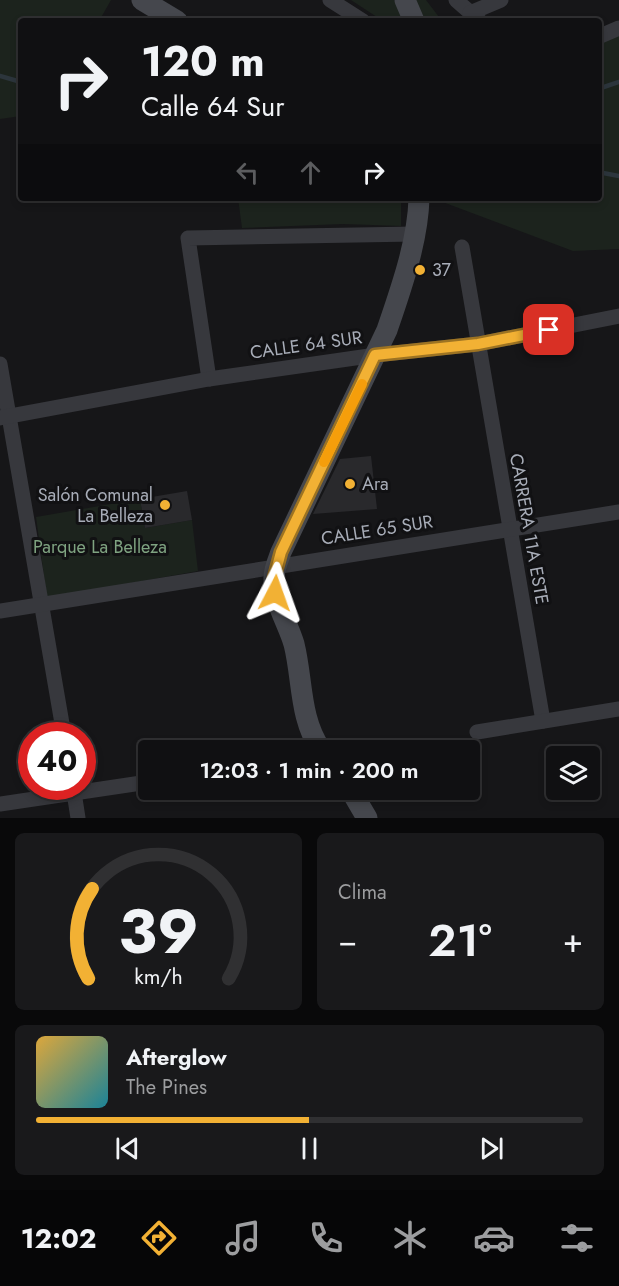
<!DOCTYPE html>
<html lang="es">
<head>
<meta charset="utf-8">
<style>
  :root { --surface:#101012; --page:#19191b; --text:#f1f3f6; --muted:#9c9d9f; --line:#303032; --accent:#f2b134 }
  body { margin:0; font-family:Jost,sans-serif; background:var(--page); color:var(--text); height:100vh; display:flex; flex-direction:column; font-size:22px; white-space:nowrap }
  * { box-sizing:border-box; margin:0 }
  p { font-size:20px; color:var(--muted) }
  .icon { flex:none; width:33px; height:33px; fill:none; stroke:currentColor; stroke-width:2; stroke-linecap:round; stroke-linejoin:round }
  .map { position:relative; height:818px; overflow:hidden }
  .details { display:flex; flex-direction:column; gap:15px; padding:15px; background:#09090a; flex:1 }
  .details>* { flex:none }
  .top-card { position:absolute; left:18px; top:18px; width:584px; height:183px; border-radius:6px; box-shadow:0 3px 9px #0003,0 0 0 2px var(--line); background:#101012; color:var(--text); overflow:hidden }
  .fabs { position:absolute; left:546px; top:746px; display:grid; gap:12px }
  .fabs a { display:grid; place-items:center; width:54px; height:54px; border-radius:6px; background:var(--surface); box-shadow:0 3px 9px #0003,0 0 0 2px var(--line); font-size:30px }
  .speed { position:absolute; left:18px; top:722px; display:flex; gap:12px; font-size:30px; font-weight:700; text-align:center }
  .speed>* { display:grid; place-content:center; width:78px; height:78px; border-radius:50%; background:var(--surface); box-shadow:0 3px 9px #0003,0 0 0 2px var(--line); line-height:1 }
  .speed .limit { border:9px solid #d22; background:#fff; color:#111 }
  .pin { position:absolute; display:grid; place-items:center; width:51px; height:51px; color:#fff; margin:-26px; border-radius:12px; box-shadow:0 3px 9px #0006 }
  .me { position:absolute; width:66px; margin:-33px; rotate:4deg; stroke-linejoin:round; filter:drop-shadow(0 0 4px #0008) }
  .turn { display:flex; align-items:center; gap:21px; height:126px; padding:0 24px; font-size:27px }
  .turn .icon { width:78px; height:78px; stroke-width:2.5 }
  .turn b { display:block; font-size:42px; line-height:51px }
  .lanes { display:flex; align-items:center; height:57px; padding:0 24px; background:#0003; justify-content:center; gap:30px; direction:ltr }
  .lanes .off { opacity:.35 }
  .big { font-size:45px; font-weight:600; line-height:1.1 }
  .details .widget { flex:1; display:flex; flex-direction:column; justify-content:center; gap:9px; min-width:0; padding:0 21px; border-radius:9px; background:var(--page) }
  .details .dial { align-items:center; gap:0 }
  .dial svg { height:156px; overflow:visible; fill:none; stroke:var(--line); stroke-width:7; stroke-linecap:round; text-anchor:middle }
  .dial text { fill:var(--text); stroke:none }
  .song { display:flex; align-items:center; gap:18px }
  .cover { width:72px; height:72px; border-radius:9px; background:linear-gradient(135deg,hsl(40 70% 55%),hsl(190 70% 35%)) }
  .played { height:6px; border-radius:3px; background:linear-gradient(90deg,var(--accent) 50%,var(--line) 50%) }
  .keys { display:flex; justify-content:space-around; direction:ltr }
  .heat { display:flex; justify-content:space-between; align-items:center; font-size:33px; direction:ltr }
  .details .tiles { flex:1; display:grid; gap:15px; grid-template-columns:1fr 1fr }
  .widget:last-child { grid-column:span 2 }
  .trip { position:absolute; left:138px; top:740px; width:342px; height:60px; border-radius:6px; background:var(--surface); box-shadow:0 3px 9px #0003,0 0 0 2px var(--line); font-weight:600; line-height:60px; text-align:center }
  .menu { display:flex; height:96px; justify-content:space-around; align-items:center; background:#060607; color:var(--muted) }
  .menu .icon { width:42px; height:42px }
  .menu .selected { color:var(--accent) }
  .menu b { font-size:27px; color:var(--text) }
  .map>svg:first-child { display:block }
</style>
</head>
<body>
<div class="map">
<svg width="619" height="818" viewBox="0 0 619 818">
  <rect width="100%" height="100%" fill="#161618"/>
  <g fill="#1c231d">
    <polygon points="0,0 111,0 99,21 21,21 21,116 0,119"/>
    <polygon points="351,0 394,0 406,21 383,21"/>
    <polygon points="415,0 426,0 442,21 426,21"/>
    <polygon points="619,33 619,249 573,251 432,198 598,198 599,42"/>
    <polygon points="238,198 401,198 401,226 343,224 242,228"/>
    <polygon points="140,499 145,528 192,520 198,571 47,598 36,517"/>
  </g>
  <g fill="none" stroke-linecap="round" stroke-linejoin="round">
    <g stroke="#2c353c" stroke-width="4.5">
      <polyline points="0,76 21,82"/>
      <polyline points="598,89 619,82"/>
      <polyline points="598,172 619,176"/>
    </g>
  </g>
  <g fill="#29292c">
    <polygon points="371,456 377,509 313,514 340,459"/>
    <polygon points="187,491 192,520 145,528 140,499"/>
  </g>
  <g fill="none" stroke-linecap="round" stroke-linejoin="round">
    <g stroke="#37383d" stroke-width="15">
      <polyline points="330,0 363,21"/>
      <polyline points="456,0 480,21"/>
      <polyline points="470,13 501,0"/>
      <polyline points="598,37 619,28"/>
      <polyline points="462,247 543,721"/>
      <polyline points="0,364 64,735"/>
      <polyline points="209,379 188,238 415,234"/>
      <polyline points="0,418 209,379 376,355 478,344 619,316"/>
      <polyline points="0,611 619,512"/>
      <polyline points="477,732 619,709"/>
      <polyline points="73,786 78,818"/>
      <polyline points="0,804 148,782"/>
    </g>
    <g stroke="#45474d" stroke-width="21">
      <polyline points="142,0 177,21"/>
      <polyline points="405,0 414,21"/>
      <path d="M321,750c-22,-32 -18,-70 -27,-106 -6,-21 -21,-43 -20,-66 0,-9 4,-18 7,-26l106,-222c14,-41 31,-89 32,-132"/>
      <polyline points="350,789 367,818"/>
    </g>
  </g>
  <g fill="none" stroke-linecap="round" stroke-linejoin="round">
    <defs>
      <polyline id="route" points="275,593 274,578 281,552 375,355 478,344 549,330"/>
    </defs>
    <use href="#route" stroke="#9d7322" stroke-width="15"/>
    <use href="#route" stroke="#f2b134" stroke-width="10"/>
    <polyline stroke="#f59e0b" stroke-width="10" points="324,462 362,384"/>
  </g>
  <g fill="#f2b134" stroke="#111113" stroke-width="2">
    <circle cx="420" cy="270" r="6"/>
    <circle cx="350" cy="484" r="6"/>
    <circle cx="165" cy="505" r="6"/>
  </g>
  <g text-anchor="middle" stroke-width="6" stroke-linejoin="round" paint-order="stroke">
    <g font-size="18" fill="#a8adb8" stroke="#111113" text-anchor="start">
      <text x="432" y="276">37</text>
      <text x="362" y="490">Ara</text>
      <text x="153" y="501" text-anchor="end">Salón Comunal<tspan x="153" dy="21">La Belleza</tspan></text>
    </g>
    <g font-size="18" fill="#a8adb8" stroke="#111113">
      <text transform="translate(306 345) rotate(-8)" y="6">CALLE 64 SUR</text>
      <text transform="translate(529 529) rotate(80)" y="6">CARRERA 11A ESTE</text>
      <text transform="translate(377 530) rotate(-9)" y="6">CALLE 65 SUR</text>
    </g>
    <g font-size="18" fill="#7fa381" stroke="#111113">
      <text x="100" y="553">Parque La Belleza</text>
    </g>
  </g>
</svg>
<div class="fabs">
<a><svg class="icon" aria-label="layers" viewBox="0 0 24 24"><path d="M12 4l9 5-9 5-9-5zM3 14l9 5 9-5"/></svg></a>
</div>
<div class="speed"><div class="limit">40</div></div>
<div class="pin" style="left:549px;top:330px;background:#d93025"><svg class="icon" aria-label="arrive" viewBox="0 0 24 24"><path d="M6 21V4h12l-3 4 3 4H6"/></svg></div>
<svg class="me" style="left:275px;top:593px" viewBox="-20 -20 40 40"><path d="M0-17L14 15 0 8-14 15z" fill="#f2b134" stroke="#fff" stroke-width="4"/></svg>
<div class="trip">12:03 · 1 min · 200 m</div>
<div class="top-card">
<div class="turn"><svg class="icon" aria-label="right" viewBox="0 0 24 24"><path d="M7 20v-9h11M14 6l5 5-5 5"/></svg><div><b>120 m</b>Calle 64 Sur</div></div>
<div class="lanes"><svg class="icon off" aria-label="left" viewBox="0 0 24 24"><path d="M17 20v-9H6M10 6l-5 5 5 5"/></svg><svg class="icon off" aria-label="ahead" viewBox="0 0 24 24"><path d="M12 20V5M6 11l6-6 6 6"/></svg><svg class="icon" aria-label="right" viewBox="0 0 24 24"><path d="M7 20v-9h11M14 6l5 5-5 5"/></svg></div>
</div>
</div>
<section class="details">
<div class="tiles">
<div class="widget dial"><svg viewBox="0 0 100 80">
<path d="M14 69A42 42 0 1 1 86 69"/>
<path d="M14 69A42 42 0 0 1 16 23" stroke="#f2b134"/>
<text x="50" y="56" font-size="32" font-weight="700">39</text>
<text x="50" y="72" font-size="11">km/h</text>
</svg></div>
<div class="widget"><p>Clima</p>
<div class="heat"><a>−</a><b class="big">21°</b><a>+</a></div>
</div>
<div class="widget">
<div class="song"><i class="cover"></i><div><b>Afterglow</b><p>The Pines</p></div></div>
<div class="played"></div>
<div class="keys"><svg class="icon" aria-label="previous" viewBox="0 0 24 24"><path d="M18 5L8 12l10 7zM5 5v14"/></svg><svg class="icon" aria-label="pause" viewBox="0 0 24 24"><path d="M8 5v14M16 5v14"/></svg><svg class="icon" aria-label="next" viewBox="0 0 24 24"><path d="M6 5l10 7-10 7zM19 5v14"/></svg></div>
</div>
</div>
</section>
<nav class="menu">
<b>12:02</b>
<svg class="icon selected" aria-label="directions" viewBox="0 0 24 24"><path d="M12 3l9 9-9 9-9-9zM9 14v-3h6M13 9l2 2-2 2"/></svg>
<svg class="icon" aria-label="music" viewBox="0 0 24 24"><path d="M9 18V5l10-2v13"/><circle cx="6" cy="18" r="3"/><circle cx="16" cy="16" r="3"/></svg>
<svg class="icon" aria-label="phone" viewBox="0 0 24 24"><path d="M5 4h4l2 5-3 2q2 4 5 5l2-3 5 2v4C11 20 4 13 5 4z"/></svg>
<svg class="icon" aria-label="climate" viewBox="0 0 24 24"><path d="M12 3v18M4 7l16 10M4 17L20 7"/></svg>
<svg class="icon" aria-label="car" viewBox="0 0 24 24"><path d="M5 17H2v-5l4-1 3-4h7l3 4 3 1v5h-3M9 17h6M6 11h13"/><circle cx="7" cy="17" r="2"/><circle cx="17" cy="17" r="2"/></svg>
<svg class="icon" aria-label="filters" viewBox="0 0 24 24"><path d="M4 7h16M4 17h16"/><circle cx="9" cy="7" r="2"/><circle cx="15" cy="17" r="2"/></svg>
</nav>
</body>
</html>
